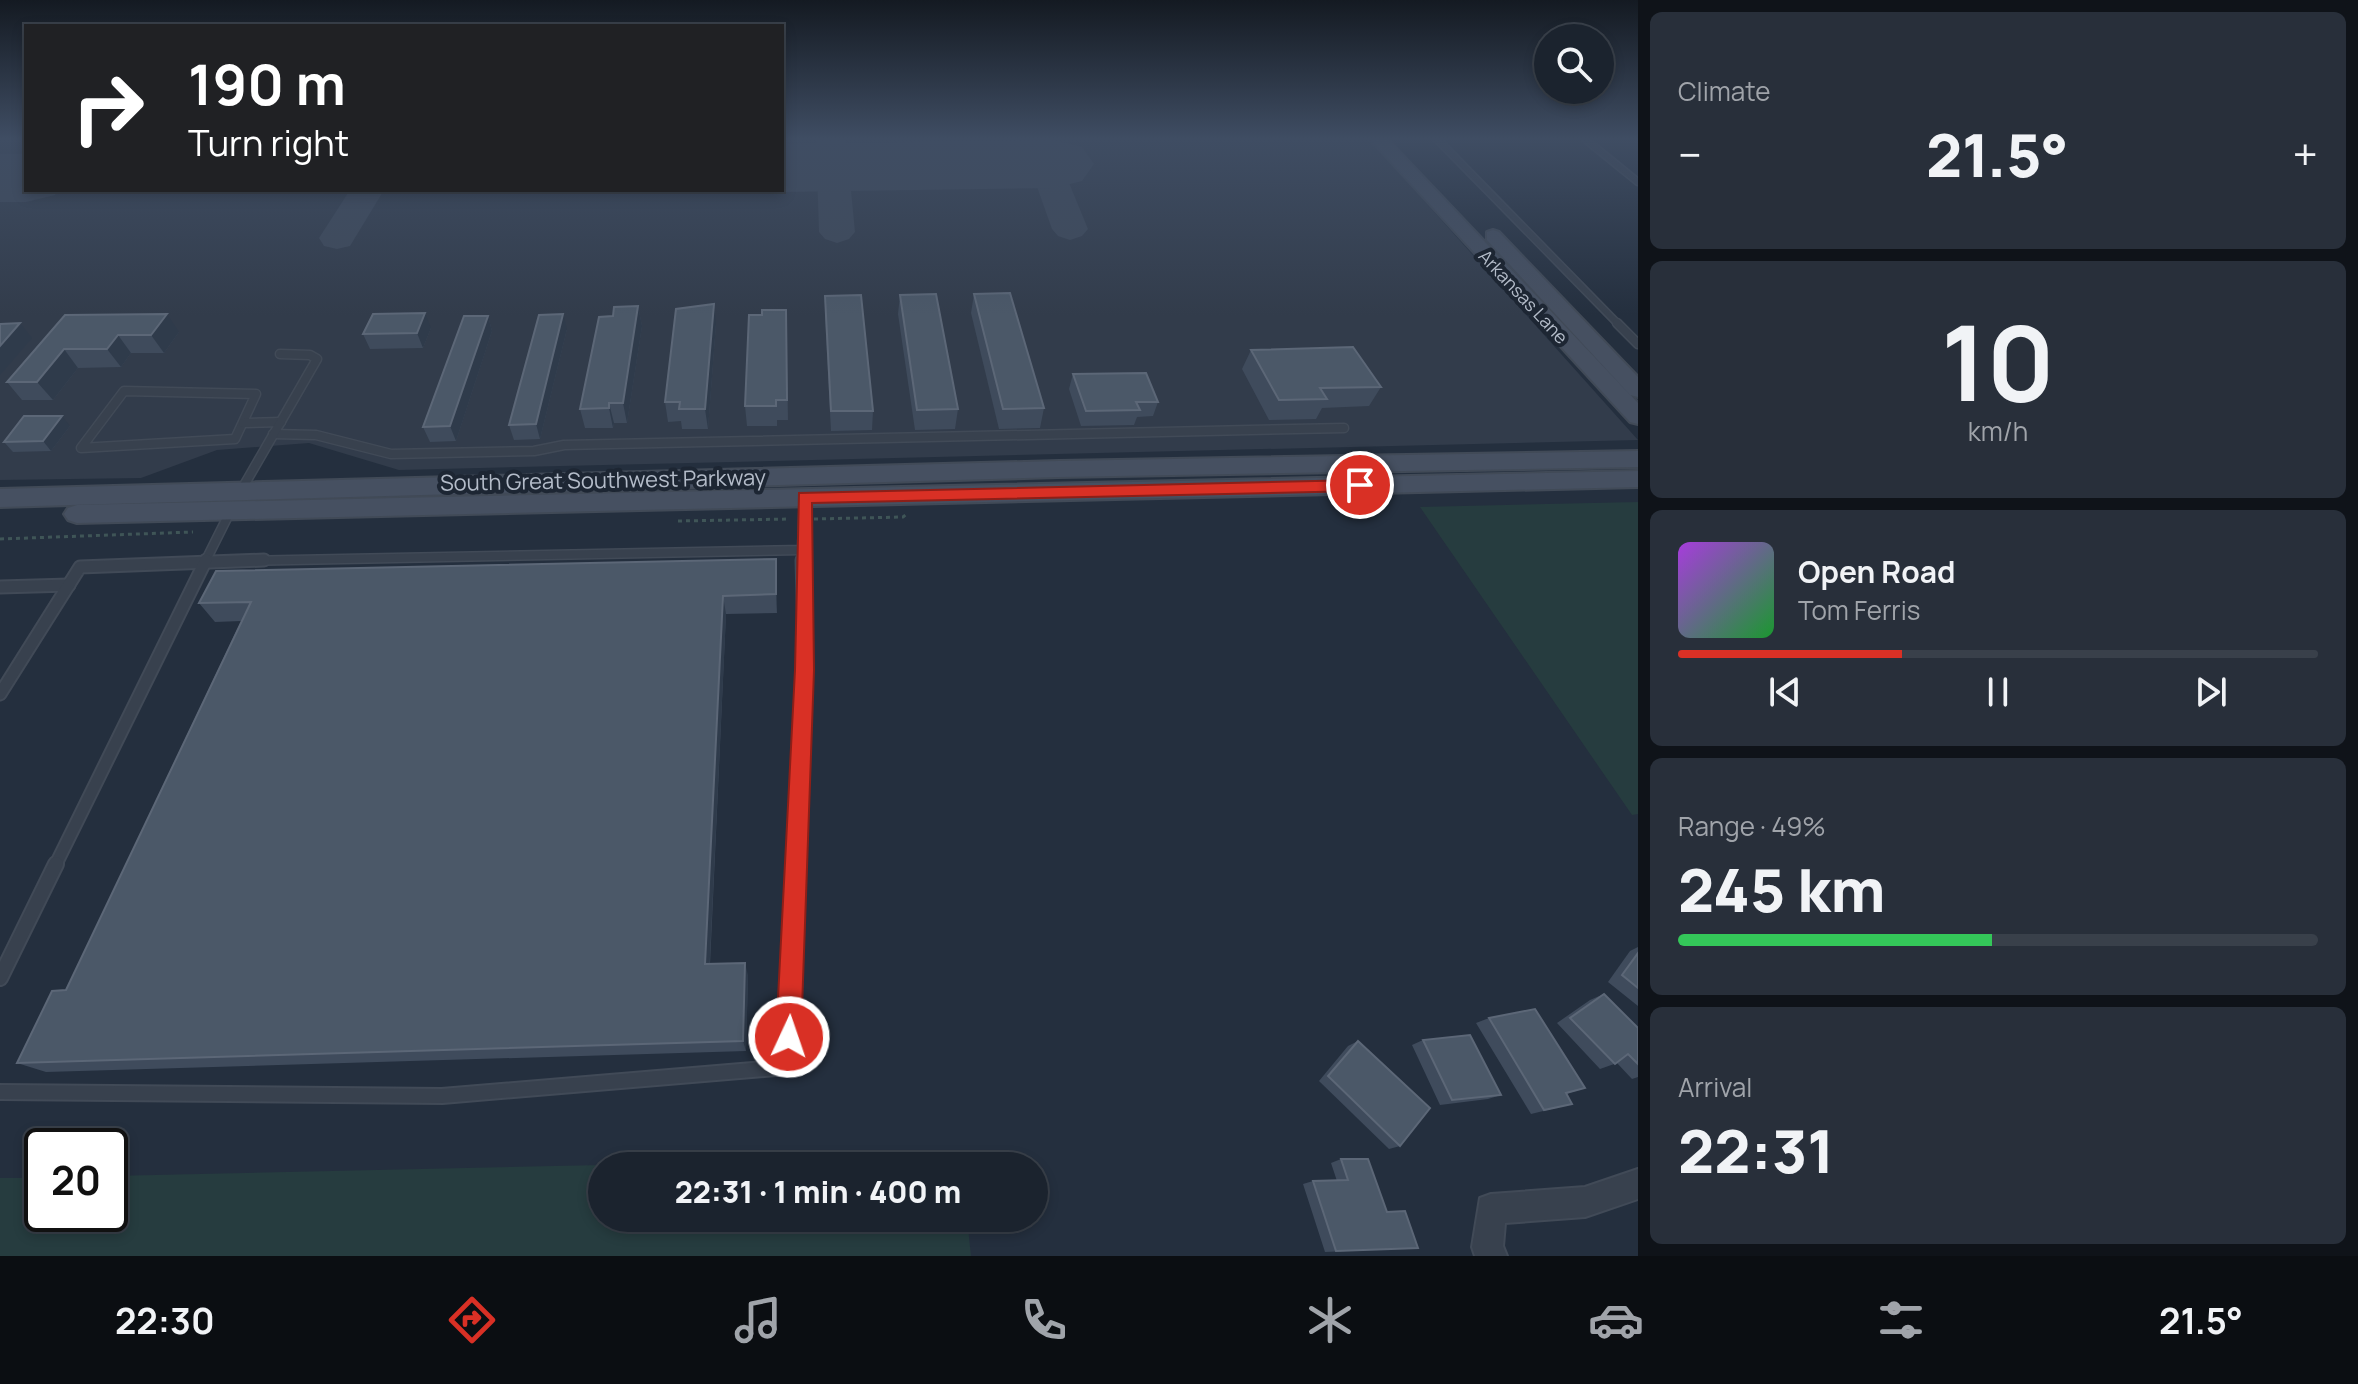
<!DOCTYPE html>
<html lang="en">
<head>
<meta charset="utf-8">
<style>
  :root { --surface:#1b232e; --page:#282f3a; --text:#f1f3f6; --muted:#a0a4aa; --line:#39404a; --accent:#d93025 }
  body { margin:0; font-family:Manrope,sans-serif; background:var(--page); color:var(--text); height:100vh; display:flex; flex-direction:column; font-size:30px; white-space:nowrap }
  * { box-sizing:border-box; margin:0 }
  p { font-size:26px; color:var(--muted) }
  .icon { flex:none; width:44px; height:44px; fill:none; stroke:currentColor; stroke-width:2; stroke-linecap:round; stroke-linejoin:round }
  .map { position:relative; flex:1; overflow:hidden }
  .panel { display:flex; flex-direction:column; gap:12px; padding:12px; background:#0f1319; width:720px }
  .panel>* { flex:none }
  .top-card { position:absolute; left:24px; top:24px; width:760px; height:168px; border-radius:0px; box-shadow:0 4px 12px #0003,0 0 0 2px var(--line); background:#202124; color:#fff; overflow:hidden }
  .fabs { position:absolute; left:1534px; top:24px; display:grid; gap:16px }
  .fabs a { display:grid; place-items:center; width:80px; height:80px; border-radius:50%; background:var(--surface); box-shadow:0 4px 12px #0003,0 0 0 2px var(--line); font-size:40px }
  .speed { position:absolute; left:24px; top:1128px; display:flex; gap:16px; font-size:40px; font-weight:700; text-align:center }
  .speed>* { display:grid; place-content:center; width:104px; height:104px; border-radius:50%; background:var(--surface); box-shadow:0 4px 12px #0003,0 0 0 2px var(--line); line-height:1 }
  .speed .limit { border:4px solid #111; border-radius:12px; background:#fff; color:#111 }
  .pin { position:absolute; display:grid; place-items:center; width:68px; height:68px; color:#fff; margin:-34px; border:4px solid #fff; border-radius:50%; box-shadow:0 2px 8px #0007 }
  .me { position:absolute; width:88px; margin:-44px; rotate:3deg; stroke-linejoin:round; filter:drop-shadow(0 0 6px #0008) }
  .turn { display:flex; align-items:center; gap:28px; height:168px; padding:0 32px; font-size:36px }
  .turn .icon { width:104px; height:104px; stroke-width:2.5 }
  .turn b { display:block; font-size:56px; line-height:68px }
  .big { font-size:60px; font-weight:800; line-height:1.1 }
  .panel .card { flex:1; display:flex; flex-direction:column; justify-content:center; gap:12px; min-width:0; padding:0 28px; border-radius:12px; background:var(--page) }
  .panel .dial { align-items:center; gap:0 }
  .dial b { font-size:104px; line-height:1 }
  .song { display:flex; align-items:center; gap:24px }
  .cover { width:96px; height:96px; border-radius:12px; background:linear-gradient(135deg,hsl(280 70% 55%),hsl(130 70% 35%)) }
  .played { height:8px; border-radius:4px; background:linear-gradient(90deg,var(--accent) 35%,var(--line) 35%) }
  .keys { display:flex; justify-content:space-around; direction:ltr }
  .heat { display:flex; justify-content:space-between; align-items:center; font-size:44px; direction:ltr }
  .charge { height:12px; border-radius:6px; background:linear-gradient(90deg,#34c759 49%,var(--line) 0) }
  .trip { position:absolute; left:588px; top:1152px; width:460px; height:80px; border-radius:40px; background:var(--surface); box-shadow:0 4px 12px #0003,0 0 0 2px var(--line); font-weight:800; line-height:80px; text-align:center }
  .menu { display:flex; height:128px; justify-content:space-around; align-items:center; background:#0b0e12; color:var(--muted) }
  .menu .icon { width:56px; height:56px }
  .menu .current { color:var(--accent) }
  .menu b { font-size:36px; color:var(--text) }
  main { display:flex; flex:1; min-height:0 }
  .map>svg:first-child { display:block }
</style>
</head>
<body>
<main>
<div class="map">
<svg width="1638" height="1256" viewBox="0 0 1638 1256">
  <rect width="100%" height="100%" fill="#242f3e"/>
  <polygon fill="#323c4b" points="0,139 26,139 26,190 782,190 782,139 1369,139 1638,440 399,470 309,443 217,450 141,478 0,480"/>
  <g fill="#263c3f">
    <polygon points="1638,502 1638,814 1632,815 1420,507"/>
    <polygon points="960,1157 961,1166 602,1166 602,1218 967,1218 971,1256 0,1256 0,1178 42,1178 42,1214 110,1214 110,1176"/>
  </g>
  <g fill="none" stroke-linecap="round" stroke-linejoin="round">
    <g fill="#3f4a5a" fill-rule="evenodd">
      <polygon points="816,139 846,139 855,232 849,239 837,243 825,239 819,232"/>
      <polygon points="1020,139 1051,139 1088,229 1082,236 1070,240 1058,236 1052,229"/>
      <polygon points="350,190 384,190 350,246 337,249 324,246 319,238"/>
    </g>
    <g fill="#3f4a5a" fill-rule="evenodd">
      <polygon points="1054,140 1082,147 1094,164 1082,181 1054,188 782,192 774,190 782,190 782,144"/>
      <polygon points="0,154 26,154 26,190 58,190 55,195 26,202 0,202"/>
    </g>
    <defs>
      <g id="lane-far3">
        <polyline points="1437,139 1619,325"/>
        <polyline points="1585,139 1638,182"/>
      </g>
      <g id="lane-far2">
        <polyline points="1617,323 1638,344"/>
        <polygon points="124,391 256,394 235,439 81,448"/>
        <polyline points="243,423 281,422"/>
        <polyline points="273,434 316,435 391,454 534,451 564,445 1344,428"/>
        <polyline points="239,494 317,359 310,355 280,354"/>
        <polyline points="802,550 802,562"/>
        <polyline points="186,562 802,550 804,497"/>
        <polyline points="205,562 232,508"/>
      </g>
      <g id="lane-far1">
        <polyline points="0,587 69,585"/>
        <polyline points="0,694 80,567 264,560"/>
        <polyline points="55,866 206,560"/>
        <polyline points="796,866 805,670 802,560"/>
      </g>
      <g id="lane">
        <polyline points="0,978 56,864"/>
        <polyline points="0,1092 442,1096 787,1067 796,864"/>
      </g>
      <polygon id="street" points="1638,1169 1638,1199 1585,1217 1505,1223 1503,1246 1507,1256 1475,1256 1472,1247 1480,1198 1491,1194 1585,1187"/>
      <g id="secondary">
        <polygon points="1370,139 1387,139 1638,403 1638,424 1630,422"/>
        <polygon points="1493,230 1499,232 1638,377 1638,397 1630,395 1487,240 1487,232"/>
        <polygon points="1638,451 1638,467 1059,477 0,507 0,489 1059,461"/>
        <polygon points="1638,471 1638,487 77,523 68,520 64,514 68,508 77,505"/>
      </g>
    </defs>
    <use href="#lane-far3" stroke="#414a57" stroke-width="9"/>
    <use href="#lane-far2" stroke="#414a57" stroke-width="11"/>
    <use href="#lane-far1" stroke="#414a57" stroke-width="15"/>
    <use href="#lane" stroke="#414a57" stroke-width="18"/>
    <use href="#street" stroke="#414a57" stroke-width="4"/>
    <use href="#secondary" stroke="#414a57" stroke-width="4"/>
    <g stroke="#3f5557" stroke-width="3" stroke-dasharray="4 4" stroke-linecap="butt">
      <polyline points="814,519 903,517 908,513"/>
      <polyline points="678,521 789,519"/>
      <polyline points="0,539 193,532"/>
    </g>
    <use href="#lane-far3" stroke="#38414e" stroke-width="6"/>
    <use href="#lane-far2" stroke="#38414e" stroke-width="8"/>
    <use href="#lane-far1" stroke="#38414e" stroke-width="11"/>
    <use href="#lane" stroke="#38414e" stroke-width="14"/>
    <use href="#street" fill="#38414e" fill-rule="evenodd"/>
    <use href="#secondary" fill="#465061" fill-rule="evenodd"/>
  </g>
  <g fill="#3f4b5c">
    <polygon points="974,294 1044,408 1040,428 999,429 971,313"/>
    <polygon points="900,295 958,409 955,429 915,430 898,314"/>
    <polygon points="825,296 873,411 872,430 831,431 825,316"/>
    <polygon points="638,306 642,326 627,423 614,423 613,428 585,428 580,409"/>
    <polygon points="786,310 788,420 777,420 777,426 747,426 745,406 762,315"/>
    <polygon points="65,315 179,332 164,353 131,353 121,367 78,368 53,400 22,400 7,382"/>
    <polygon points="488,316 492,331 456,441 430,442 423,427"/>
    <polygon points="716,324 708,429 682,429 681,421 668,422 665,402"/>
    <polygon points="431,328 423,348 370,349 363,334"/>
    <polygon points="567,329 540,439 514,440 509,425"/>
    <polygon points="1251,350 1381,387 1369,406 1322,408 1316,419 1269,420 1242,369"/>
    <polygon points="1073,374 1158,402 1153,416 1137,417 1134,425 1081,426 1069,389"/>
    <polygon points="70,426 51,451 13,452 4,442"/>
    <polygon points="776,559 777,613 726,614 710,964 748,975 746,1051 46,1072 17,1063 66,990 241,621 215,622 199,603"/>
    <polygon points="1638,947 1638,1006 1608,982 1630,951"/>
    <polygon points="1604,994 1638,1028 1638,1077 1632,1079 1617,1063 1600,1069 1557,1023 1590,1000"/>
    <polygon points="1489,1018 1585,1088 1566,1094 1572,1104 1531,1114 1476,1023"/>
    <polygon points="1423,1040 1501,1095 1488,1099 1440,1105 1412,1045"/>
    <polygon points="1358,1041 1400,1146 1389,1149 1319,1081 1348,1046"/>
    <polygon points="1341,1159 1387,1212 1418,1248 1325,1252 1303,1184 1313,1181 1337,1181 1331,1163"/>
  </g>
  <g fill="#2f3b4b">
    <polygon points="714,304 716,324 708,429 705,409"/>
    <polygon points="638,306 642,326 627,423 623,403"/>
    <polygon points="425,313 431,328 423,348 417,333"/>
    <polygon points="167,314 179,332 164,353 151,335"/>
    <polygon points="563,314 567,329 540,439 536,424"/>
    <polygon points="488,316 492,331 456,441 450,426"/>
    <polygon points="20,323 32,338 0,375 0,346"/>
    <polygon points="118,335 131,353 121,367 107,349"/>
    <polygon points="64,349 78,368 53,400 37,382"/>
    <polygon points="609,403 614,423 613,428 609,408"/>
    <polygon points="62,416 70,426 51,451 43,441"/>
    <polygon points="776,559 777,579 777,613 776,594"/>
    <polygon points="723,596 726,614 709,977 705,964"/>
    <polygon points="745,963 748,975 746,1051 743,1041"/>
  </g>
  <g fill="#4b5868" stroke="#5c6777" stroke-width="2">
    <polygon points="1010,293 1044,408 1003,409 974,294"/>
    <polygon points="936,294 958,409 917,410 900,295"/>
    <polygon points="861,295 873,411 831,411 825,296"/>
    <polygon points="714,304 705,409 679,409 680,402 665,402 676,309"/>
    <polygon points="638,306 623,403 609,403 609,408 580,409 599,317 613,316 614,307"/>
    <polygon points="762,310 786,310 787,400 776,400 776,406 745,406 749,315 762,315"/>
    <polygon points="425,313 417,333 363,334 373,314"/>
    <polygon points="167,314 151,335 118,335 107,349 64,349 37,382 7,382 65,315"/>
    <polygon points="563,314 536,424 509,425 539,315"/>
    <polygon points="464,316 488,316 450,426 423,427"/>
    <polygon points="20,323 0,346 0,324"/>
    <polygon points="1353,347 1381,387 1320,388 1327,399 1279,400 1251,350"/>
    <polygon points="1146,373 1158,402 1136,402 1140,410 1086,411 1073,374"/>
    <polygon points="24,416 62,416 43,441 4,442"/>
    <polygon points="776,559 776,594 723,596 705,964 745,963 743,1041 17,1063 52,991 66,990 251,602 199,603 216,571"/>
    <polygon points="1638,953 1638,988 1622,975"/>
    <polygon points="1604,994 1638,1028 1638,1064 1628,1054 1615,1064 1570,1018"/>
    <polygon points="1535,1009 1585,1088 1566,1093 1572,1104 1544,1110 1489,1018"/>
    <polygon points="1470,1035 1501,1095 1452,1100 1423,1040"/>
    <polygon points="1358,1041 1430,1108 1400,1146 1328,1076"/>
    <polygon points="1341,1159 1368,1159 1387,1212 1405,1211 1418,1248 1336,1251 1313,1181 1348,1180"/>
  </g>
  <linearGradient id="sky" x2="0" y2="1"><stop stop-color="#141a22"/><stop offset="0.44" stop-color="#3f4d63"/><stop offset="1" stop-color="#3f4d63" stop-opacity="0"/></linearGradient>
  <rect width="1638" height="315" fill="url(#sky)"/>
  <polygon fill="#d93025" stroke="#8d1f18" stroke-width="2" points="1360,480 1368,485 1360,491 812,503 814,670 801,1037 797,1046 789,1049 780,1046 776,1037 795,670 799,493"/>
  <g text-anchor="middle" stroke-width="8" stroke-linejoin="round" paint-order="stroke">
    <g font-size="18" fill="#b4bcc9" stroke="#1d2633">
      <text transform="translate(1523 297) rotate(47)" y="6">Arkansas Lane</text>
    </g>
    <g font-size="22" fill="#b4bcc9" stroke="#1d2633">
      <text transform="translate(603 480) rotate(-1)" y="8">South Great Southwest Parkway</text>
    </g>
  </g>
</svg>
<div class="fabs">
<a><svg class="icon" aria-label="search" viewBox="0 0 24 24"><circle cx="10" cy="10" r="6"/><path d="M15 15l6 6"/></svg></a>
</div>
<div class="speed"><div class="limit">20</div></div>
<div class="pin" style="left:1360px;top:485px;background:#d93025"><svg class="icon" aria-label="arrive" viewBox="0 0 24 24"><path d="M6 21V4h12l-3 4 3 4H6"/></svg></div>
<svg class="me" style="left:789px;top:1037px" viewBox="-20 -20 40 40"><circle r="17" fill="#d93025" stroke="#fff" stroke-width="3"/><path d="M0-11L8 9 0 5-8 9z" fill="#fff"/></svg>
<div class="trip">22:31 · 1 min · 400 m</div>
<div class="top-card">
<div class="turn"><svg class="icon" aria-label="right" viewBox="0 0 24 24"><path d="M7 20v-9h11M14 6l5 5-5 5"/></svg><div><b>190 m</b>Turn right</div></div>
</div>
</div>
<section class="panel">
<div class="card"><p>Climate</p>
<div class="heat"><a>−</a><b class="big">21.5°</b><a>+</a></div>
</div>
<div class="card dial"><b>10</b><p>km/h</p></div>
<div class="card">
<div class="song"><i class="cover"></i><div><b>Open Road</b><p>Tom Ferris</p></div></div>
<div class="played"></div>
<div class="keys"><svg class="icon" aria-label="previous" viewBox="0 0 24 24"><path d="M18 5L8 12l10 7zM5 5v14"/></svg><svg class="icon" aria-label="pause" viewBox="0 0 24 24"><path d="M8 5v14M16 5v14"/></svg><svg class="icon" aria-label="next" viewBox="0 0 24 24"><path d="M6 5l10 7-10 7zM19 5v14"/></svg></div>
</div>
<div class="card"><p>Range · 49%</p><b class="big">245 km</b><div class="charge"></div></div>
<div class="card"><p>Arrival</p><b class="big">22:31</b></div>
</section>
</main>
<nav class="menu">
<b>22:30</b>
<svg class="icon current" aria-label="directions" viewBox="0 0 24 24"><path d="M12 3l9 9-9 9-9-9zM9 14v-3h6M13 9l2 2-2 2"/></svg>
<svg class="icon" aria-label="music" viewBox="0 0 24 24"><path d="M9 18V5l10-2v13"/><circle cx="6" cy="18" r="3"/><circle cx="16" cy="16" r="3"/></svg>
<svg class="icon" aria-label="phone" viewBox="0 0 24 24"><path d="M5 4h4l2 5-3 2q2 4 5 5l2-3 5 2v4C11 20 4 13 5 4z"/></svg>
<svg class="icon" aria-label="climate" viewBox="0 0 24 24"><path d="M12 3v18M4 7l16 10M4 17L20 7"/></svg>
<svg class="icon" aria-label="car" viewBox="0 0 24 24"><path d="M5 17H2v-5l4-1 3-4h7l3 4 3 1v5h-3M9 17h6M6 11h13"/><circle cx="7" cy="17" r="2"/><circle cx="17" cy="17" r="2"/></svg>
<svg class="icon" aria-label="filters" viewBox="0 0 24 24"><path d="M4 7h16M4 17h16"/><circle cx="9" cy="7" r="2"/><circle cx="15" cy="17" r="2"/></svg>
<b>21.5°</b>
</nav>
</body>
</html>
